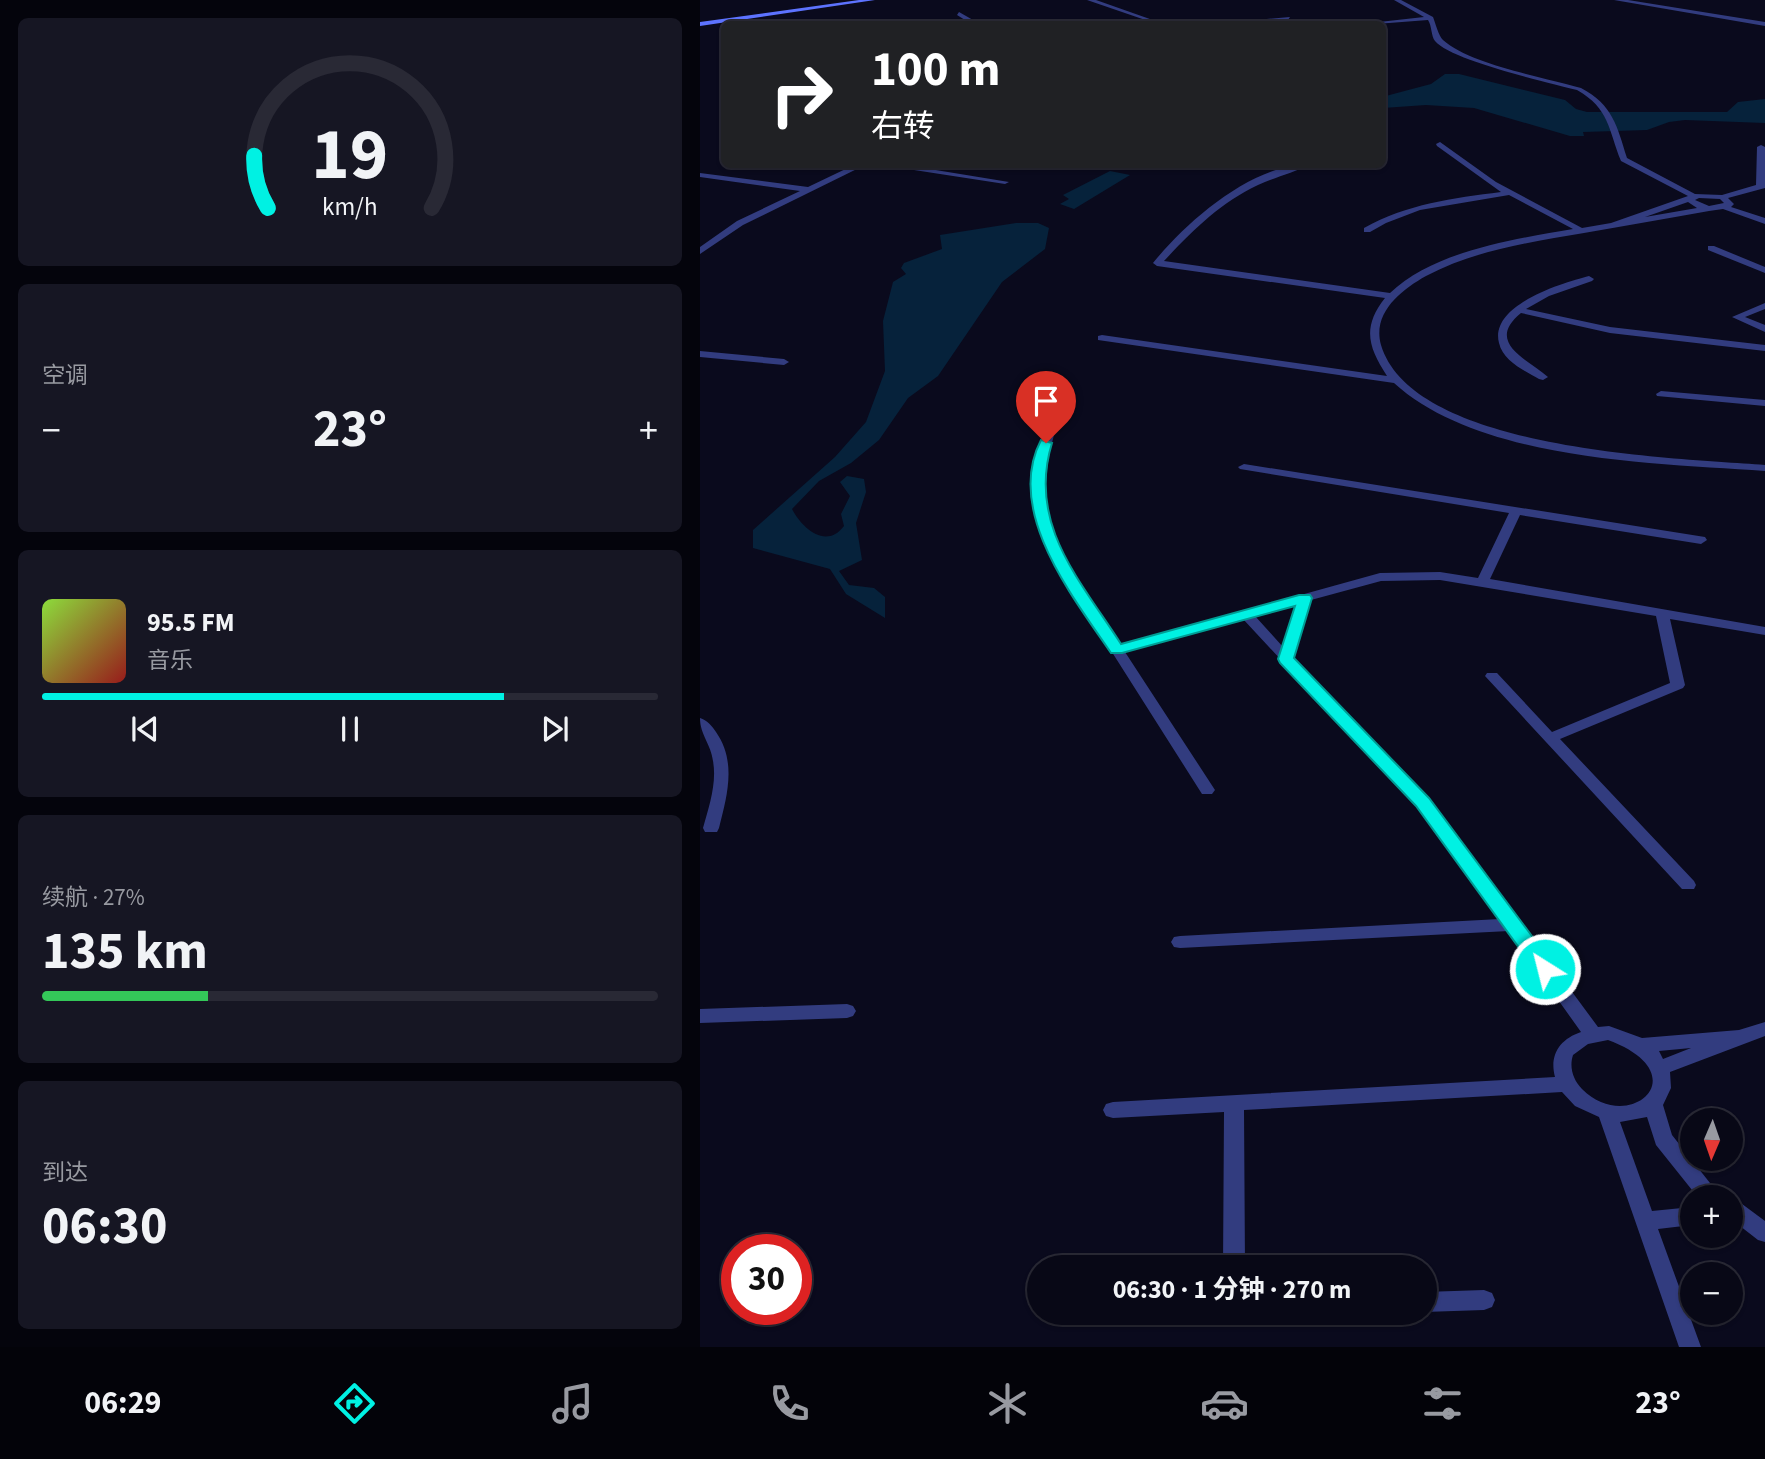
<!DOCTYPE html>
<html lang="zh">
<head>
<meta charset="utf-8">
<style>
  :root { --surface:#080816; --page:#161623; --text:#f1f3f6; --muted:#989aa1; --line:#292935; --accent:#00f1e3 }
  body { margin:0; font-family:"Source Sans 3","Noto Sans SC",sans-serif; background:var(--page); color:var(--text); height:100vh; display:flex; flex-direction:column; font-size:26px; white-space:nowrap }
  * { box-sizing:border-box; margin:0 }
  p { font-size:23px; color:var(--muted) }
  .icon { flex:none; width:38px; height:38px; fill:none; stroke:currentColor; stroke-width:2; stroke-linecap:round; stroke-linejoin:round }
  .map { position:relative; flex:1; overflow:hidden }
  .panel { display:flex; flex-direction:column; gap:18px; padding:18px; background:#04040c; width:700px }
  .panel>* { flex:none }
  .banner { position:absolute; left:21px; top:21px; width:665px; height:147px; border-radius:10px; box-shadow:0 2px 5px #0004,0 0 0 2px var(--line); background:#202124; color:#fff; overflow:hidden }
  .needle { width:46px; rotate:182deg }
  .fabs { position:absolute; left:980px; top:1108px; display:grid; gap:14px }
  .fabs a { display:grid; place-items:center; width:63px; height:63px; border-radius:50%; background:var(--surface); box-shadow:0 2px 5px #0004,0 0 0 2px var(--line); font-size:35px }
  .speed { position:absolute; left:21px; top:1234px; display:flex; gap:14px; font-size:35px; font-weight:700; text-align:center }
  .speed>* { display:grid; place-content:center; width:91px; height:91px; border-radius:50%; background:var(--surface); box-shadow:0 2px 5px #0004,0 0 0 2px var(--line); line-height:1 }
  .speed .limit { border:10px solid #d22; background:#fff; color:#111 }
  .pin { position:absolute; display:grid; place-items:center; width:60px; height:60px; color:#fff; margin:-72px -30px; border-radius:50% 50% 50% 0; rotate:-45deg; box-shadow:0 0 7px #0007 }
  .pin .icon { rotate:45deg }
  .me { position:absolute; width:77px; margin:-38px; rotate:324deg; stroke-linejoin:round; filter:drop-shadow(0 0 5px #0008) }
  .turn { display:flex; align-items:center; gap:24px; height:147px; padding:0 35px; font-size:32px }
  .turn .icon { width:91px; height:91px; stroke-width:2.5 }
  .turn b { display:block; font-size:49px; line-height:60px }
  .big { font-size:52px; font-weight:700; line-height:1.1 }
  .panel .widget { flex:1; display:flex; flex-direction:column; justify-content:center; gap:10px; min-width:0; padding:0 24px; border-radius:10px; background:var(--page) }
  .panel .dial { align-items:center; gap:0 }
  .dial svg { height:182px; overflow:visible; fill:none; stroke:var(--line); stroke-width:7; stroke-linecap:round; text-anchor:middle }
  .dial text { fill:var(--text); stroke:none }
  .song { display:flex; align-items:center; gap:21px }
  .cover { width:84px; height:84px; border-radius:10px; background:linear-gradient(135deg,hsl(90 70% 55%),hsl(0 70% 35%)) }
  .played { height:7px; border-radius:4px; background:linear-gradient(90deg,var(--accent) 75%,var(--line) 75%) }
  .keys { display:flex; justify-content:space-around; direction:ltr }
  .heat { display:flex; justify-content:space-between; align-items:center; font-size:38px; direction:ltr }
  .charge { height:10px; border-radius:5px; background:linear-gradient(90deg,#34c759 27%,var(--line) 0) }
  .trip { position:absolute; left:327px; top:1255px; width:410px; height:70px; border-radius:35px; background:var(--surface); box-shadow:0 2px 5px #0004,0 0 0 2px var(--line); font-weight:700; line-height:70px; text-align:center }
  .tabs { display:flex; height:112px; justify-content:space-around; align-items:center; background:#030309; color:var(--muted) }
  .tabs .icon { width:49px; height:49px }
  .tabs .selected { color:var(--accent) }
  .tabs b { font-size:32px; color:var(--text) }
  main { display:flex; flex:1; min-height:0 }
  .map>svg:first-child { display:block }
</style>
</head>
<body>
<main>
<section class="panel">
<div class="widget dial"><svg viewBox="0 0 100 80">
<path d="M14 69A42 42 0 1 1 86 69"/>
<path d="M14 69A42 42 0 0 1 8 46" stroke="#00f1e3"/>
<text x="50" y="56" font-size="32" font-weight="700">19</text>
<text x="50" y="72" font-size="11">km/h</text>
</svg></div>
<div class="widget"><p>空调</p>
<div class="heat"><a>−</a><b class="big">23°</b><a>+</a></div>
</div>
<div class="widget">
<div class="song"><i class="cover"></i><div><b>95.5 FM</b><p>音乐</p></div></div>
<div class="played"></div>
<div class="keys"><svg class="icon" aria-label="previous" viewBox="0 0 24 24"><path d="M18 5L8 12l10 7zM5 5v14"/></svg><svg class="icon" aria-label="pause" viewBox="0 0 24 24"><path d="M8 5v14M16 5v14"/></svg><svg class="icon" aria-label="next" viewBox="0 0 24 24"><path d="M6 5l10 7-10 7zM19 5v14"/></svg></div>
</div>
<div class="widget"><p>续航 · 27%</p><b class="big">135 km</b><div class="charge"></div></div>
<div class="widget"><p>到达</p><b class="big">06:30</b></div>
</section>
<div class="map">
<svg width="1065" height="1347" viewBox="0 0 1065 1347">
  <rect width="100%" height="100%" fill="#0a0a1d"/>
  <g fill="#06223b">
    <polygon points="745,74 759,74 865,100 876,109 887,112 1027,112 1038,102 1065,99 1065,123 985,120 969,122 947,130 883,132 884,136 870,136 774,108 726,105 683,108 682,97 731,84"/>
    <polygon points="410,171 430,175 374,209 360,204 369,199 363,195"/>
    <path d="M316,223h22l11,5 -4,21 -43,33 -64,94 -30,22 -29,42 -28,23 -32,18 -27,28c10,19 34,41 52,17l-3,-12 9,-18 -10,-14 7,-6 17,3 2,13 -10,31 6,37 -23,11 10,14 25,3 11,9v21l-39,-24 -16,-25 -77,-21v-18l82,-73 31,-35 19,-51 -2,-50 10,-39 13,-8 -5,-6 3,-5 38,-14 -2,-14z"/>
  </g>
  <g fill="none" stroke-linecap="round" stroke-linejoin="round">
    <g fill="#323c7f" fill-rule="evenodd">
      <polygon points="387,0 396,0 464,24 457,24"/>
      <path d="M694,0h7l32,17c2,5 6,20 10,23 28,25 101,37 138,48 32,17 36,38 46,70l68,36 27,1 34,-10 1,-38 4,-2 4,2v41l-37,10 6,6 -3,3 34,11v6l-42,-15 -14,2c-41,7 -83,15 -125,22 -53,9 -109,17 -158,43 -25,14 -54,37 -45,69 32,106 293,113 384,120v6c-111,-8 -285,-10 -371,-88l-296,-43v-4l4,-1 285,41c-19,-29 -25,-49 -2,-78l-228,-32 -4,-3c34,-42 99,-99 157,-99 -16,9 -35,13 -52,21 -38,18 -66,46 -94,76l226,32c44,-42 124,-54 183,-64l-64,-34 -89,15 -34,13 -16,9h-6v-4c43,-24 89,-30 137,-36l-64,-46 -1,-2 4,-2 56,40 86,46 29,-5 77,-27 -67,-35c-13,-32 -11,-52 -44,-71 -28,-7 -127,-30 -142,-49 -4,-5 -3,-15 -7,-21l-52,4 3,-2 45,-5zM999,198l21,1 4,4 -15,3 -14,-6zM988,202l9,6 -52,9z"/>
      <polygon points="914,0 928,0 1065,22 1065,26"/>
      <polygon points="259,12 273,20 274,21 251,24 265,20 257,15"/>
      <polygon points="590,17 588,20 531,24 534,22"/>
      <polygon points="156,164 167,164 43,225 0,254 0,247 37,221 100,191 0,177 0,173 108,187"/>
      <polygon points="175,164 199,164 309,182 305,184"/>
      <polygon points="1008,246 1014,246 1065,267 1065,273 1008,250"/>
      <path d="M889,276l5,3 -2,2 -43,15 -23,13 84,18 155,18v6l-155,-18 -89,-20c-37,30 8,47 27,64l-5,3 -4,-1c-14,-8 -36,-18 -40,-36 -10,-38 63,-60 90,-67z"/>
      <polygon points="1065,303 1065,309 1045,317 1065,325 1065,332 1032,317"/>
      <polygon points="0,351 84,359 89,362 84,365 0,357"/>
      <polygon points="961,391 1065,400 1065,406 957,396 956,394"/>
      <path d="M352,421l5,3c-13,45 -16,76 -1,121l65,100 259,-72 60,-1 38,6 31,-65 -269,-44 -2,-2 6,-3 461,73 2,3 -6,4 -181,-29 -30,64 275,48v8l-95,-16 15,66 -2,3 -123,51 134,142 2,4 -2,4h-12l-197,-213 2,-3h10l55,59 118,-49 -14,-67 -216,-36 -59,1 -70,19 -18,58 136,140 169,229 11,-1 33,12 97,-8 26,-8v14l-95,36 1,16 -8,17 9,30 38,48 12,8 3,6 -29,-2 -40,-50 -9,-28 -27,5 32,89 40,-4v18l-34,4 43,118h-22l-80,-230 -24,-11 -13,-14 -318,18 1,157h-22l1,-155 -111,6 -7,-2 -3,-6 3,-6 7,-2 442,-25c-6,-22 5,-38 26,-45l-72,-101 -329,17 -6,-1 -3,-5 3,-5 6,-1 320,-17 -83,-113 -174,-187 -118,33 90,138 -3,4h-10l-158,-249c-15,-45 -12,-76 3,-121zM596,604l-13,43 -28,-31zM908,1040c92,34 21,96 -26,49 -9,-9 -13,-22 -9,-34l15,-11zM991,1048l-28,11 -4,-8z"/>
      <path d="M0,718c7,2 12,8 16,14 21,30 11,64 3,96l-2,4h-12l-2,-4c6,-21 14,-45 10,-67 -2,-17 -13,-26 -13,-43z"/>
      <polygon points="147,1004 153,1006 156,1011 153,1016 147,1018 0,1023 0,1009"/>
      <polygon points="1031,1198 1038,1201 1065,1221 1065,1242 1058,1240 1031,1219"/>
      <polygon points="784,1290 792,1293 795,1300 792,1307 784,1310 724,1312 724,1292"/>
    </g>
    <polygon fill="#5d73ff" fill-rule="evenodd" points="159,0 175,0 0,26 0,22"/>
  </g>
  <path fill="#00f1e3" stroke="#009d94" stroke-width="2" d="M341,440l11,3c-25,81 28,137 69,201l178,-49h11l2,3 -18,60 135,140 123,165 3,6 -3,5h-14l-122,-168 -136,-143 -2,-4 17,-53 -173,47h-11c-38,-56 -107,-142 -70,-213z"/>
</svg>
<div class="fabs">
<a><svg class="needle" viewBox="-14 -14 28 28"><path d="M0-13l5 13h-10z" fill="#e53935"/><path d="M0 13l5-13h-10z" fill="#989aa1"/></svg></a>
<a>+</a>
<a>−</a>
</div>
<div class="speed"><div class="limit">30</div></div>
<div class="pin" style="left:346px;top:443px;background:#d93025"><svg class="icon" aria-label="arrive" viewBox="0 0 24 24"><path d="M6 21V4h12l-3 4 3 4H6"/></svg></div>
<svg class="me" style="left:845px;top:969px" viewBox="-20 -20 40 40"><circle r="17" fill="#00f1e3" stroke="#fff" stroke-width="3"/><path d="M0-11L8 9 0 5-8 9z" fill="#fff"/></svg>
<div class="trip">06:30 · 1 分钟 · 270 m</div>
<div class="banner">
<div class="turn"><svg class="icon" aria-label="right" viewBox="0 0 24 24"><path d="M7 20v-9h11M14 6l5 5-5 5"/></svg><div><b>100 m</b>右转</div></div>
</div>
</div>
</main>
<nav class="tabs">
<b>06:29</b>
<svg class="icon selected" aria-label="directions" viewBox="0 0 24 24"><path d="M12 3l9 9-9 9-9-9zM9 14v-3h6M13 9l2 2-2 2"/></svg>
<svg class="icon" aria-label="music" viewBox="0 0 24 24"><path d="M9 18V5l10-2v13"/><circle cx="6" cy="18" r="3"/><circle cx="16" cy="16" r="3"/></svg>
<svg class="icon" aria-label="phone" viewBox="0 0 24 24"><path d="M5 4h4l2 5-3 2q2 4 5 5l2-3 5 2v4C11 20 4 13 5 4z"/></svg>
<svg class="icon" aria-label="climate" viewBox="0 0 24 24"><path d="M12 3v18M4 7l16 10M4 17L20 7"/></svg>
<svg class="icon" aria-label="car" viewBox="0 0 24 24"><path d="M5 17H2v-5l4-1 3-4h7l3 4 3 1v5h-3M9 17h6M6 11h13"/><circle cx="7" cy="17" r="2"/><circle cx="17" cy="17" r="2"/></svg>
<svg class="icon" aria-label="filters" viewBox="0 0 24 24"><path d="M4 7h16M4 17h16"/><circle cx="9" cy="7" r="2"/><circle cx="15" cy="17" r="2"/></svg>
<b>23°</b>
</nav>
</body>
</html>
